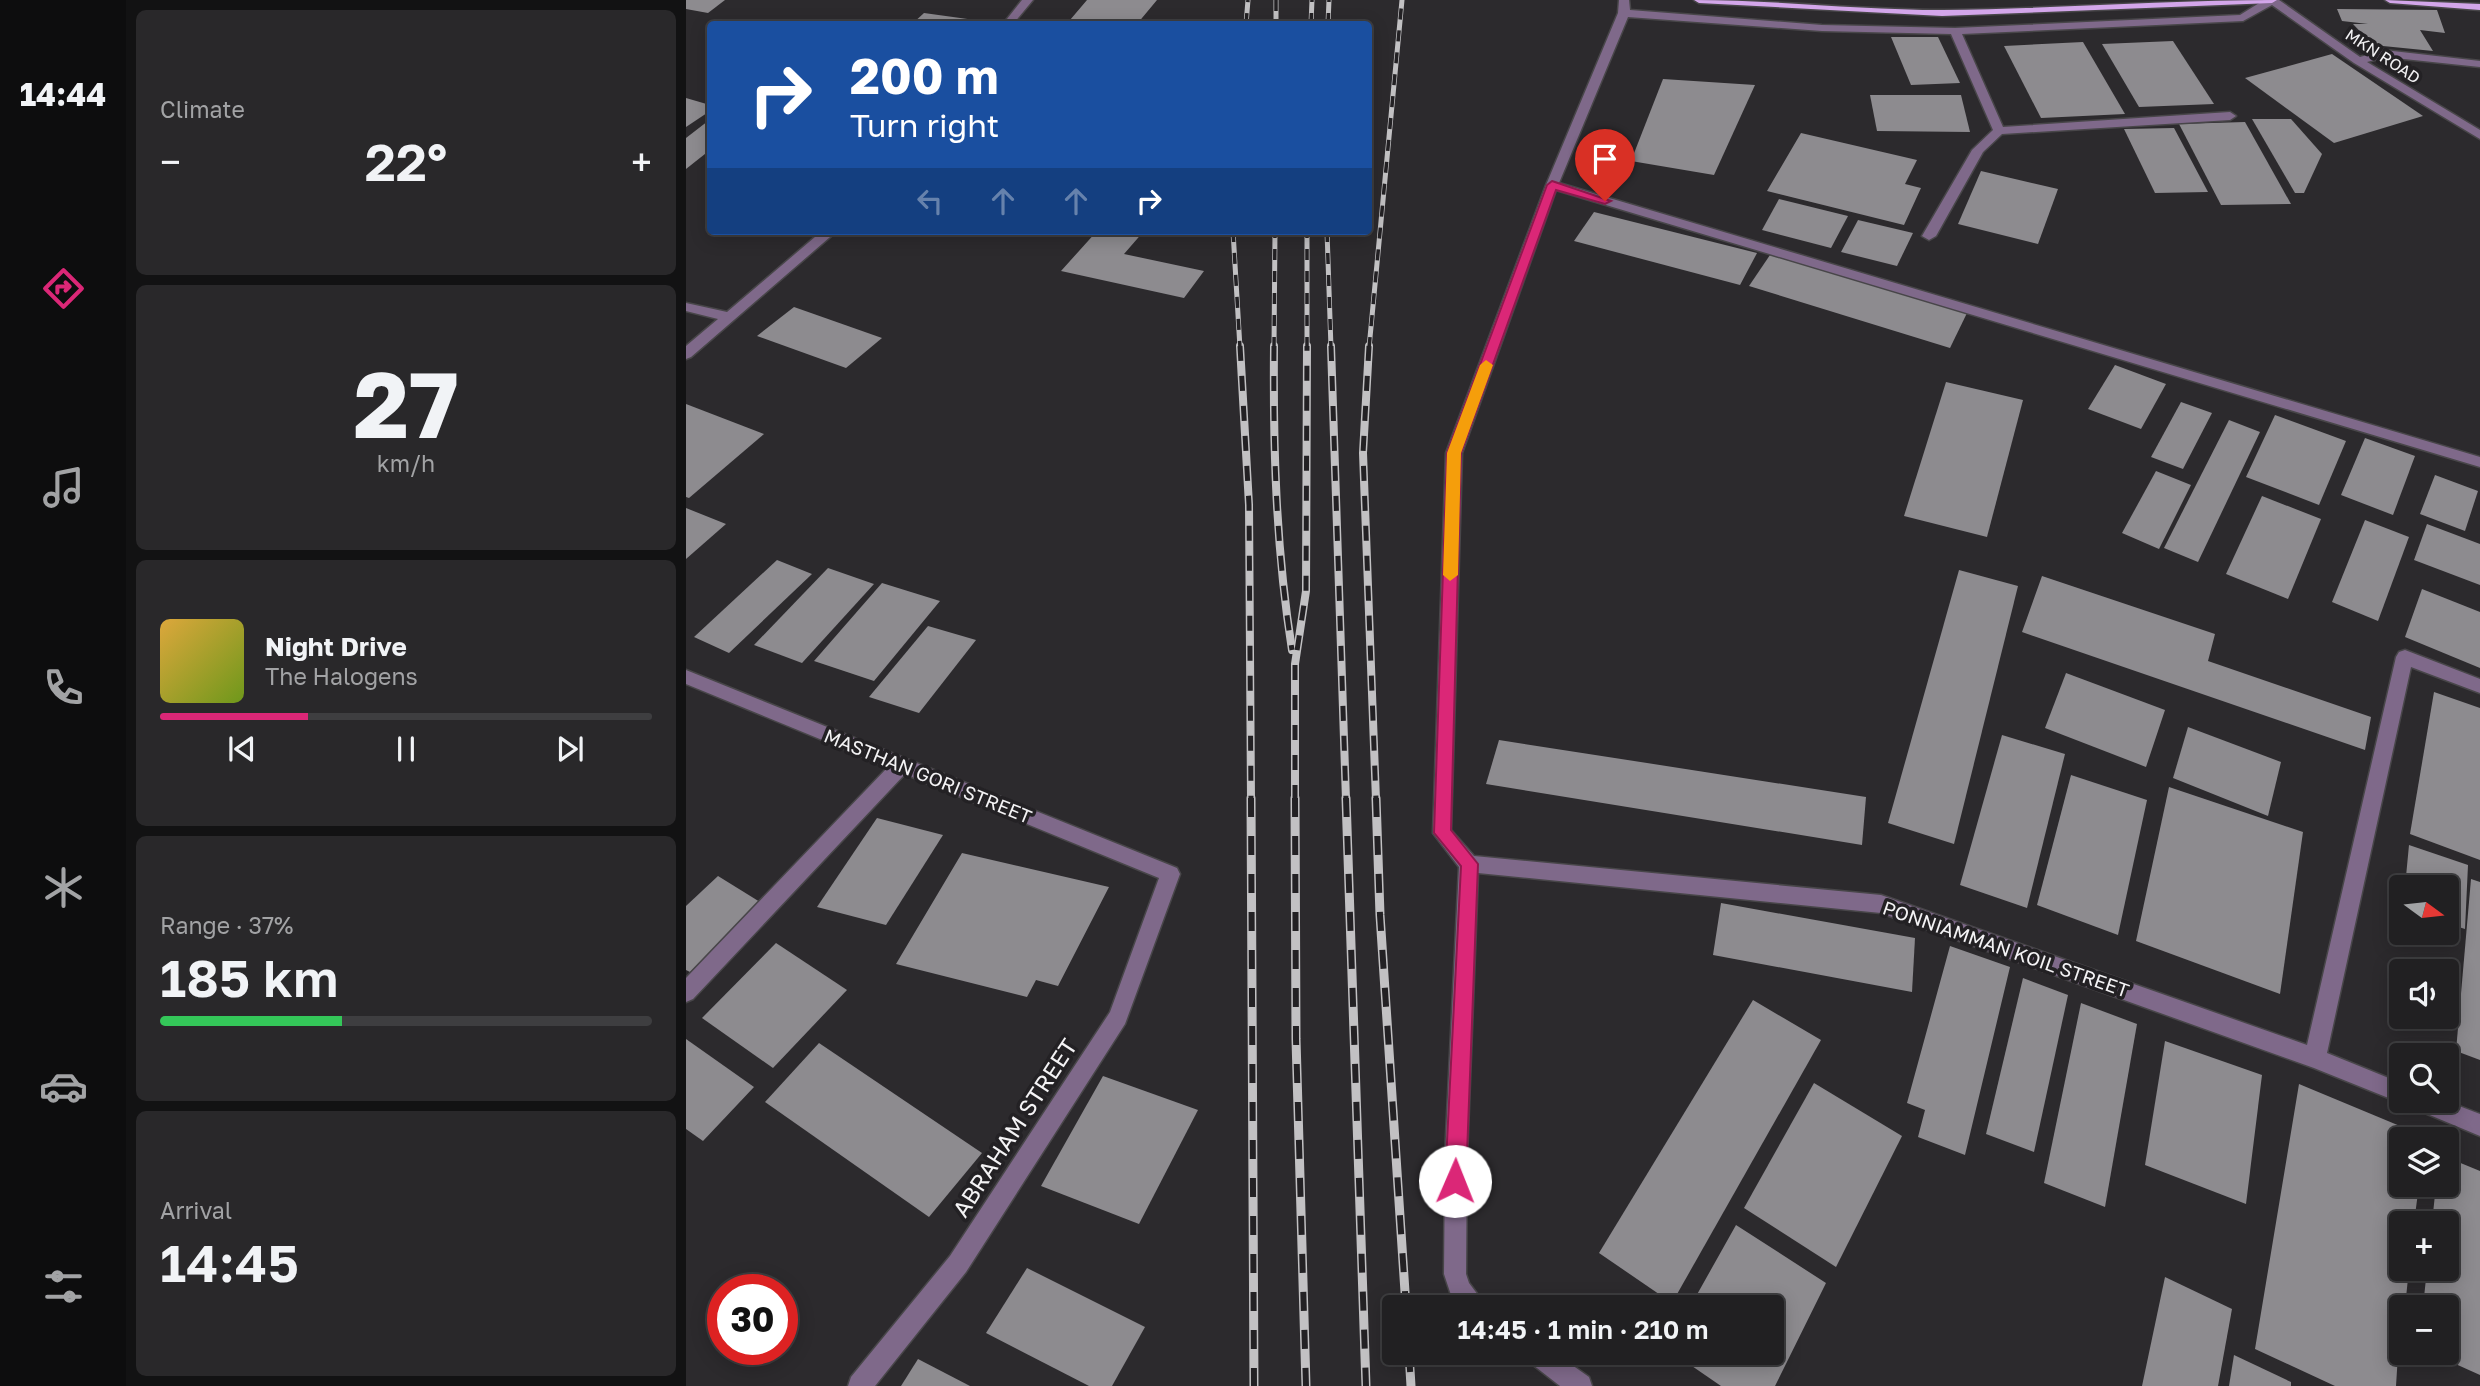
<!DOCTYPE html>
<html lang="en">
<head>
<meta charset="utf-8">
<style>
  :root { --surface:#212022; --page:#29282a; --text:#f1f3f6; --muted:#a2a3a5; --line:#3e3e40; --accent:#db2777 }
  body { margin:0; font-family:"Golos Text",sans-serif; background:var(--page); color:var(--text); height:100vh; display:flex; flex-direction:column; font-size:26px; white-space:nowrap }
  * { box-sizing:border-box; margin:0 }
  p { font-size:23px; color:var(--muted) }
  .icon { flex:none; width:38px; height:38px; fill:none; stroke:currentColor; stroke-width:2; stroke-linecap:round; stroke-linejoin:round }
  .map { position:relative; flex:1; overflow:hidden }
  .details { display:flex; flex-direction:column; gap:10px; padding:10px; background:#121213; width:560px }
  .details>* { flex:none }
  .top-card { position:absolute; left:21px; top:21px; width:665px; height:214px; border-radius:7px; box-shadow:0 4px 18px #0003,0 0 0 2px var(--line); background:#1a4fa0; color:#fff; overflow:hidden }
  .needle { width:46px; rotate:105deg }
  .buttons { position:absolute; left:1703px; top:875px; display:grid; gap:14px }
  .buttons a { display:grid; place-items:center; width:70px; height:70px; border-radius:7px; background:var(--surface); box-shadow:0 4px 18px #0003,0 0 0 2px var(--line); font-size:35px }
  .speed { position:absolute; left:21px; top:1274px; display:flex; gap:14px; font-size:35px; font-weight:700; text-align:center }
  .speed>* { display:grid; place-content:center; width:91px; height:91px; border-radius:50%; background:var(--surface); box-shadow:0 4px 18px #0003,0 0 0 2px var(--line); line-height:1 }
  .speed .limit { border:10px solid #d22; background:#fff; color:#111 }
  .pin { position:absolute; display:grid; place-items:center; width:60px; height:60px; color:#fff; margin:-72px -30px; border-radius:50% 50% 50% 0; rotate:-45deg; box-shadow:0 0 7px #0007 }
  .pin .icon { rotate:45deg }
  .me { position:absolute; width:77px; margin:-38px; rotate:1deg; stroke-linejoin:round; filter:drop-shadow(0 0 5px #0008) }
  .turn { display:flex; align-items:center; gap:24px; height:147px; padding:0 28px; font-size:32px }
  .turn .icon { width:91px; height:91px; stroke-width:2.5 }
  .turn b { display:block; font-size:49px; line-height:60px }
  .lanes { display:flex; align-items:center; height:66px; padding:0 28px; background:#0003; justify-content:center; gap:35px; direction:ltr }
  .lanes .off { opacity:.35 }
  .big { font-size:52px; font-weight:600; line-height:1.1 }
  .details .card { flex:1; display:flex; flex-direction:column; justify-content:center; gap:10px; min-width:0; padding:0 24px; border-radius:10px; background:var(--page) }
  .details .dial { align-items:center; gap:0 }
  .dial b { font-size:91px; line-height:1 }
  .song { display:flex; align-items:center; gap:21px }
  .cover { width:84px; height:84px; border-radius:10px; background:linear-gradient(135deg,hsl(40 70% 55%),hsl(80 70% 35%)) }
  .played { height:7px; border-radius:4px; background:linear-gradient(90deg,var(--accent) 30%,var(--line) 30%) }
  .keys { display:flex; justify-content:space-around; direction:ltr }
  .heat { display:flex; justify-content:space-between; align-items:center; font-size:38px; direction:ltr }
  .charge { height:10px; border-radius:5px; background:linear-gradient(90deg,#34c759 37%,var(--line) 0) }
  .trip { position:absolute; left:696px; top:1295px; width:402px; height:70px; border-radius:7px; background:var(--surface); box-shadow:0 4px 18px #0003,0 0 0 2px var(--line); font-weight:600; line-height:70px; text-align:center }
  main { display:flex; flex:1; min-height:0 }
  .tabs { display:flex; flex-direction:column; width:126px; justify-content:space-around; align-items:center; background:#0d0d0e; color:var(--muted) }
  .tabs .icon { width:49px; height:49px }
  .tabs .selected { color:var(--accent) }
  .tabs b { font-size:32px; color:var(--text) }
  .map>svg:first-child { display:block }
</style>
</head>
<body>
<main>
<nav class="tabs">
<b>14:44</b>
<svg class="icon selected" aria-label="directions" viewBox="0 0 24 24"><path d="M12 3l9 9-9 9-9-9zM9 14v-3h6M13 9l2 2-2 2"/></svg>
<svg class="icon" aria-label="music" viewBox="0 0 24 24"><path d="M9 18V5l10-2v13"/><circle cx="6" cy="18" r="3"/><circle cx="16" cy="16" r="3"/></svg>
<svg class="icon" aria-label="phone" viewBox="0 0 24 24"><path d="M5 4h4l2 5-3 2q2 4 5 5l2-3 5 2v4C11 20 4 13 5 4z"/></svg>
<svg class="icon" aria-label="climate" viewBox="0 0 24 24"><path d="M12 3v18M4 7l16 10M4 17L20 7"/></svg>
<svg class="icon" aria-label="car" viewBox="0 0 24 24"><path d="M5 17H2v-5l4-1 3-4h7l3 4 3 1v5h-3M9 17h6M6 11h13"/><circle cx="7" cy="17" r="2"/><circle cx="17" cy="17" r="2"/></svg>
<svg class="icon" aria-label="filters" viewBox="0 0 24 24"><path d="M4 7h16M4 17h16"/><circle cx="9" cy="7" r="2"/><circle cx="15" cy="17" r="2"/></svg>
</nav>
<section class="details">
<div class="card"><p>Climate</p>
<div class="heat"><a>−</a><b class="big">22°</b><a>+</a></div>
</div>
<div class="card dial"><b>27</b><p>km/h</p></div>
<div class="card">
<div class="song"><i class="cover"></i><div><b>Night Drive</b><p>The Halogens</p></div></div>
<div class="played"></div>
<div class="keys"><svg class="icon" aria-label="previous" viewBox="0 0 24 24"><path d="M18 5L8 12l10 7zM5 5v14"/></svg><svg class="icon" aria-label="pause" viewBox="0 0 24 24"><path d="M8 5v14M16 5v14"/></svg><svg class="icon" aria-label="next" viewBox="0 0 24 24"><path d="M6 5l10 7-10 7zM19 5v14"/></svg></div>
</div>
<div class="card"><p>Range · 37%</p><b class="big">185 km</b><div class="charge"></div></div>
<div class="card"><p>Arrival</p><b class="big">14:45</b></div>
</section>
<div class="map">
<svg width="1794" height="1386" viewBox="0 0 1794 1386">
  <rect width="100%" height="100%" fill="#2c2a2d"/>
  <g fill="#8d8b8f">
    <polygon points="0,0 39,0 22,13 0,9"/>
    <polygon points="401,0 471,0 451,24 406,24 408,22 384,20"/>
    <polygon points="1651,9 1751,10 1759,33 1734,30 1747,51 1687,45 1667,24 1682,24 1656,21"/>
    <polygon points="238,13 296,21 293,24 226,24"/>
    <polygon points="1205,37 1252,37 1274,83 1225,85"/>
    <polygon points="1487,41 1528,104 1453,107 1416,44"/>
    <polygon points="1397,42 1439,114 1355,118 1318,46"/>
    <polygon points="1646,54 1737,116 1648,143 1559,78"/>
    <polygon points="977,79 1069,85 1028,175 945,161"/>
    <polygon points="1184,95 1275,95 1284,132 1191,131"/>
    <polygon points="0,98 24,105 24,111 0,127"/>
    <polygon points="1566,119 1605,119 1636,154 1618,193 1609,193"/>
    <polygon points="22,121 24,150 0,169 0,138"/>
    <polygon points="1559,122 1605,204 1535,205 1493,124"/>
    <polygon points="1488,128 1522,192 1469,193 1438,129"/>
    <polygon points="1115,133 1231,160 1219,184 1235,188 1218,225 1081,191"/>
    <polygon points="1295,171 1372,189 1352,244 1272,224"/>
    <polygon points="1093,199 1162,216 1145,248 1076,230"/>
    <polygon points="908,212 1071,253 1054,285 888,241"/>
    <polygon points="1172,220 1227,233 1211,266 1155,252"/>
    <polygon points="411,231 458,231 438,254 518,271 498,298 375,271"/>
    <polygon points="1084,255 1281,313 1264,348 1063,286"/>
    <polygon points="108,307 196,338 160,368 71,336"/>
    <polygon points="1429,365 1480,384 1455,429 1402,409"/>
    <polygon points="1260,382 1337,400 1301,537 1218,516"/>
    <polygon points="1495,402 1526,413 1497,469 1465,457"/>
    <polygon points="0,404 78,434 3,498 0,497"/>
    <polygon points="1589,415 1660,441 1633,505 1560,477"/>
    <polygon points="1543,420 1574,432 1512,562 1478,548"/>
    <polygon points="1679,438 1729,456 1707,515 1655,495"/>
    <polygon points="1470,471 1505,485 1473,549 1436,533"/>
    <polygon points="1749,475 1792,491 1779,531 1734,514"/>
    <polygon points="1576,496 1635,519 1602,599 1540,574"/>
    <polygon points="0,508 40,524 0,559"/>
    <polygon points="1679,520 1723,537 1692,621 1646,602"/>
    <polygon points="1741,524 1794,544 1794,585 1728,560"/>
    <polygon points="91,560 126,574 43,653 8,637"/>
    <polygon points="142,568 188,584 116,663 68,645"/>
    <polygon points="1273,570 1332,586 1268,844 1202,823"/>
    <polygon points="1356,576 1529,634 1522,661 1685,717 1679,750 1336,632"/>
    <polygon points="196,583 254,601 188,681 128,661"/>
    <polygon points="1736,589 1794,612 1794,668 1719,637"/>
    <polygon points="242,626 290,640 233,713 183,697"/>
    <polygon points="1380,673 1479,710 1460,767 1359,728"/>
    <polygon points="1748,692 1794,708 1794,860 1724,834"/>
    <polygon points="1502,727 1595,762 1582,816 1487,778"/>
    <polygon points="1316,735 1379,754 1341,908 1274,885"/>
    <polygon points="813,740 1180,797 1176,845 800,784"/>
    <polygon points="1385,775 1461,800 1432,935 1351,905"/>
    <polygon points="1483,787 1617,832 1594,994 1450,941"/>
    <polygon points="191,818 257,835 200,925 131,907"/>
    <polygon points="1723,845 1782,865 1779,929 1760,923 1760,887 1719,887"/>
    <polygon points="276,853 423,887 372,986 350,980 341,997 210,964"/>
    <polygon points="32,876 74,902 4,972 0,970 0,906"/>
    <polygon points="1785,879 1794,882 1794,1060 1770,1051"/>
    <polygon points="1035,903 1229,938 1226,992 1027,955"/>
    <polygon points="90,943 161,990 87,1068 16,1018"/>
    <polygon points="1264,946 1324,967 1279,1155 1232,1137 1239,1110 1221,1103"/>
    <polygon points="1337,978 1382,995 1348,1152 1300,1134"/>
    <polygon points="1067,1000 1135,1040 986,1303 913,1253"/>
    <polygon points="1395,1003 1451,1024 1419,1207 1358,1183"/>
    <polygon points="0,1039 68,1087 17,1141 0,1129"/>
    <polygon points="1479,1041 1576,1075 1560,1204 1459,1165"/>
    <polygon points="133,1043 296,1153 243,1217 79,1102"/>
    <polygon points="417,1076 512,1110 453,1224 355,1186"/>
    <polygon points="1128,1083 1216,1136 1150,1267 1058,1208"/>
    <polygon points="1613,1084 1738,1136 1738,1139 1715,1139 1715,1185 1733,1185 1728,1223 1715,1223 1715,1269 1723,1269 1719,1307 1715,1307 1710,1386 1649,1386 1569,1349"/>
    <polygon points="1760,1157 1794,1171 1794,1375 1745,1353 1760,1353 1760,1307 1737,1307 1741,1269 1760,1269 1760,1223 1746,1223 1750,1185 1760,1185"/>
    <polygon points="1050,1225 1140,1283 1089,1386 1035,1386 987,1353 1087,1353 1087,1307 1004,1307"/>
    <polygon points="341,1268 459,1327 426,1386 403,1386 300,1333"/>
    <polygon points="1479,1277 1546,1309 1532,1386 1456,1386"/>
    <polygon points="1548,1355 1605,1382 1605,1386 1543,1386"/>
    <polygon points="232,1359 284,1386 215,1386"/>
  </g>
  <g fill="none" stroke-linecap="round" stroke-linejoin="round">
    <defs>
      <g id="minor">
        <polygon points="336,0 347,0 327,24 317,24"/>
        <polygon points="933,0 943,0 944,10 1136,25 1269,28 1554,15 1578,0 1593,0 1674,57 1698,50 1794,61 1794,67 1699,57 1681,62 1794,130 1794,139 1668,63 1586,5 1557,21 1276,34 1317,127 1544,112 1550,116 1544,120 1316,134 1297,152 1250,236 1243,240 1236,236 1286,150 1307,130 1265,34 1136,31 942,17 873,183 1794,457 1794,467 870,190 776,453 765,830 788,856 1195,895 1621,1045 1710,657 1713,652 1719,650 1794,679 1794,693 1725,667 1641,1053 1715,1083 1715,1101 1722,1101 1715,1103 1628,1068 1195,913 792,873 781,1157 780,1274 783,1283 801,1307 774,1307 766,1298 758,1274 759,1157 773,867 747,833 760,453 860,185 932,13"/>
        <polygon points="136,231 151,231 5,357 0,359 0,346 32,319 0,311 0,303 41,312"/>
        <polygon points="0,670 491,868 494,874 439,1024 280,1272 189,1386 162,1386 165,1377 264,1256 424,1012 473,878 219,774 7,999 0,1002 0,978 202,767 0,684"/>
        <polygon points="1724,1101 1760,1101 1794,1114 1794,1136 1727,1108"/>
        <polygon points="838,1353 869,1353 903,1377 906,1386 874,1386 842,1361"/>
      </g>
      <g id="major">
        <path d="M1008,0c83,0 166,10 249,10 111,-1 223,-10 334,-10l-5,3 -330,13 -243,-13z"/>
        <polygon points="1699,0 1794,4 1794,10 1704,3"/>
      </g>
    </defs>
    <use href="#minor" stroke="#484649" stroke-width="3"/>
    <use href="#major" stroke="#484649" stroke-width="3"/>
    <use href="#minor" fill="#7f698a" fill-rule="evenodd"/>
    <use href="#major" fill="#d3a6ea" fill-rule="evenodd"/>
    <defs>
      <g id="rail-far2">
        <polyline points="590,0 590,24"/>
        <polyline points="560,24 562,0"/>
        <polyline points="625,24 626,0"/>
        <polyline points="642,24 643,0"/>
        <polyline points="547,231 554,348"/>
        <polyline points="641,231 645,348"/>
        <polyline points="588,348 589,231"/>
        <polyline points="621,348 621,231"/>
        <polyline points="683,348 716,0"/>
      </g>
      <g id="rail-far1">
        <polyline points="554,346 563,505 565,800"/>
        <path d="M588,346c-1,103 2,203 18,304"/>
        <polyline points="645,346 660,800"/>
        <polyline points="683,346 677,453 690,800"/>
        <polyline points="609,800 609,664 620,591 621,346"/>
      </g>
      <g id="rail">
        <polyline points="565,798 568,1386"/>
        <polyline points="609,798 610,1039 620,1386"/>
        <polyline points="660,798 680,1386"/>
        <polyline points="690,798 694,915 720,1307"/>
        <polyline points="723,1353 725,1386"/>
      </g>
    </defs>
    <use href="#rail-far2" stroke="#c2c1c3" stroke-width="5"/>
    <use href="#rail-far1" stroke="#c2c1c3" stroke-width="8"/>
    <use href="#rail" stroke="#c2c1c3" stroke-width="9"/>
    <use href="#rail-far2" stroke="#232124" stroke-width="3.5" stroke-dasharray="11" stroke-linecap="butt"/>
    <use href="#rail-far1" stroke="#232124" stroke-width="5" stroke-dasharray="15" stroke-linecap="butt"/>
    <use href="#rail" stroke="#232124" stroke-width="6" stroke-dasharray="19" stroke-linecap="butt"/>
  </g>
  <polygon fill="#db2777" stroke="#8e194d" stroke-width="2" points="866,181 925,201 919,204 870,190 775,453 765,830 792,864 780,1181 777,1188 769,1191 762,1188 759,1181 775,866 748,833 761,453 861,185"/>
  <polygon fill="#f59e0b" points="800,360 807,365 775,453 772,575 764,581 757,575 761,453 794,365"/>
  <g text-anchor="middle" stroke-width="7" stroke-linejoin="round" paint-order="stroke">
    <g font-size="16" fill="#f4f3f5" stroke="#232124">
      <text transform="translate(1697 56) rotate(33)" y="6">MKN ROAD</text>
    </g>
    <g font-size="19" fill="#f4f3f5" stroke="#232124">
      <text transform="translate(242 776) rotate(22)" y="7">MASTHAN GORI STREET</text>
      <text transform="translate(1320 949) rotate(19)" y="7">PONNIAMMAN KOIL STREET</text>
    </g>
    <g font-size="23" fill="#f4f3f5" stroke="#232124">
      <text transform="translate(329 1128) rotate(-57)" y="8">ABRAHAM STREET</text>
    </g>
  </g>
</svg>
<div class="buttons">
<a><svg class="needle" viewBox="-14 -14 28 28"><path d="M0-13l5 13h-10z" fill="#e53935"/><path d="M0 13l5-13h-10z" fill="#a2a3a5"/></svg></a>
<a><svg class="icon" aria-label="sound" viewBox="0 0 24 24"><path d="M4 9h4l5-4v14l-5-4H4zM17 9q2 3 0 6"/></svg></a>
<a><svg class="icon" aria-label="search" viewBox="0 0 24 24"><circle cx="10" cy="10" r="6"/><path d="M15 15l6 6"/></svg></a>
<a><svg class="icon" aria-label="layers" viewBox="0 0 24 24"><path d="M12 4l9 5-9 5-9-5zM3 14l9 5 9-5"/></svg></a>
<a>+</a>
<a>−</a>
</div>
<div class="speed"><div class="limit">30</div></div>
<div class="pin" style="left:919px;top:201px;background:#d93025"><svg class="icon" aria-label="arrive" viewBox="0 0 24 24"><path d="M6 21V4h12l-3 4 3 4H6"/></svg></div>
<svg class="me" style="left:769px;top:1181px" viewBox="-20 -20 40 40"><circle r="19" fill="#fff"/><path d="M0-13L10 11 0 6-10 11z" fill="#db2777"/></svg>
<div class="trip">14:45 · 1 min · 210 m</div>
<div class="top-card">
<div class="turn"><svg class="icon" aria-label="right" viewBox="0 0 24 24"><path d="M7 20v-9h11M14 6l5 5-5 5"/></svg><div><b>200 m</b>Turn right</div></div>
<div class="lanes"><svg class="icon off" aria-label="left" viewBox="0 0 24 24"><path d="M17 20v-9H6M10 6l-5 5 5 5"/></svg><svg class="icon off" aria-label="ahead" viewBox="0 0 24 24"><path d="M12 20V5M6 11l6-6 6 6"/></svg><svg class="icon off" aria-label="ahead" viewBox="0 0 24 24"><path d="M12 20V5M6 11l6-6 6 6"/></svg><svg class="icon" aria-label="right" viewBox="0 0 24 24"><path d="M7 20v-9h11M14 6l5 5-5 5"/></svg></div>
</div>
</div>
</main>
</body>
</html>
